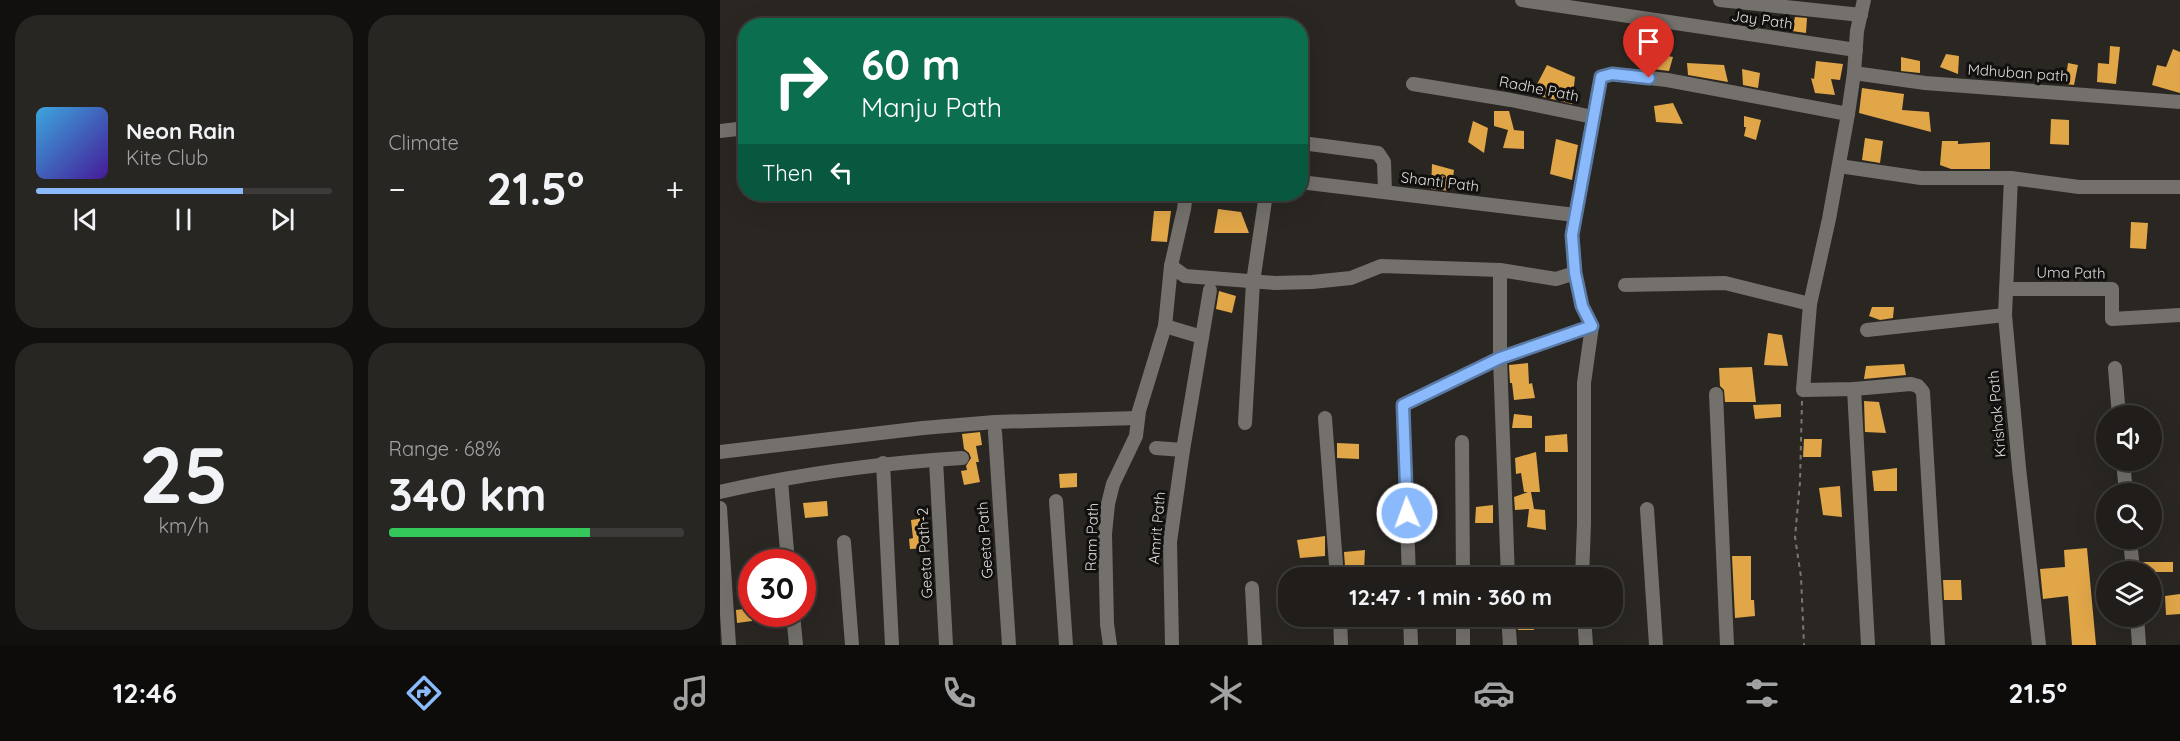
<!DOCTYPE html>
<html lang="en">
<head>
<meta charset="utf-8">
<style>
  :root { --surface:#201d1a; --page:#282623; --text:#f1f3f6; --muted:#a2a2a2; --line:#3d3b39; --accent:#8abafc }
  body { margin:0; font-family:Quicksand,sans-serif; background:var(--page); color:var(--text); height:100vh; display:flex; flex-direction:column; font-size:22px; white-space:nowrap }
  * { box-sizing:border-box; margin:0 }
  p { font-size:20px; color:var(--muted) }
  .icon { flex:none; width:33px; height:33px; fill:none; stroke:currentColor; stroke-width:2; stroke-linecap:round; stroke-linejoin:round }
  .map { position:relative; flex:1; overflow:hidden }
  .panel { display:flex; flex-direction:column; gap:15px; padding:15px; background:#12100e; width:720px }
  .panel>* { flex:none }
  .banner { position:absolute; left:18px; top:18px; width:570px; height:183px; border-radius:24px; box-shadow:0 6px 24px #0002,0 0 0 2px var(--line); background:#0b6e4f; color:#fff; overflow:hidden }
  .fabs { position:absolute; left:1376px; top:405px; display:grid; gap:12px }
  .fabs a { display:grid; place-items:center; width:66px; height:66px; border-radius:50%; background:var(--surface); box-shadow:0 6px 24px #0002,0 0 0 2px var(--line); font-size:30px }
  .speed { position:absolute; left:18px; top:549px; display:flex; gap:12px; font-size:30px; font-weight:700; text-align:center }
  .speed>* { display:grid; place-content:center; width:78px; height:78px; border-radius:50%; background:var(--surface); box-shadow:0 6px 24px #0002,0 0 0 2px var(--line); line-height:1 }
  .speed .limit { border:9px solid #d22; background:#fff; color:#111 }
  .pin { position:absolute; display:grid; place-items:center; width:51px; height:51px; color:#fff; margin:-62px -26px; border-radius:50% 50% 50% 0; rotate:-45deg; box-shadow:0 0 6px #0007 }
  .pin .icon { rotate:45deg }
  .me { position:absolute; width:66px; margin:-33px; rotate:358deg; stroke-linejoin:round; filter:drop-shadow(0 0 4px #0008) }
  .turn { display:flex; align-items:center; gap:21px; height:126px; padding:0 24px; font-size:27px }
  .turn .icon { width:78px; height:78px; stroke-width:2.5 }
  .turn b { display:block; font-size:42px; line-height:51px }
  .then { display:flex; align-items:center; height:57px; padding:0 24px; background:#0003; gap:12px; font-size:22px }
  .big { font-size:45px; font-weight:700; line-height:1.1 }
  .panel .card { flex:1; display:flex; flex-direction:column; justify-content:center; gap:9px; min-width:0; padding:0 21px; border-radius:24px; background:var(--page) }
  .panel .dial { align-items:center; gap:0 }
  .dial b { font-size:78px; line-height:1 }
  .song { display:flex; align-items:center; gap:18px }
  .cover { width:72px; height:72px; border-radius:9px; background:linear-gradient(135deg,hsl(200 70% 55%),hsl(260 70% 35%)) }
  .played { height:6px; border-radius:3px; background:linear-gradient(90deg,var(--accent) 70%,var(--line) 70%) }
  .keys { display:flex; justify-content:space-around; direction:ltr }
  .heat { display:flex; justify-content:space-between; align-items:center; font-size:33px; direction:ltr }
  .charge { height:9px; border-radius:4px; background:linear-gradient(90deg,#34c759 68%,var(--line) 0) }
  .panel .tiles { flex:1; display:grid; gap:15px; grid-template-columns:repeat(2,1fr) }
  .trip { position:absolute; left:558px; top:567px; width:345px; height:60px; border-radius:24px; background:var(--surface); box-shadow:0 6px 24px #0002,0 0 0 2px var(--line); font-weight:700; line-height:60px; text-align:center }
  .tab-bar { display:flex; height:96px; justify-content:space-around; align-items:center; background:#0d0c0a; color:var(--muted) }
  .tab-bar .icon { width:42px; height:42px }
  .tab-bar .current { color:var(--accent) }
  .tab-bar b { font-size:27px; color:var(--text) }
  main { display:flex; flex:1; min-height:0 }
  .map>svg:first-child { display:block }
</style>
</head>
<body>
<main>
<section class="panel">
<div class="tiles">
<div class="card">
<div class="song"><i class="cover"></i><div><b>Neon Rain</b><p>Kite Club</p></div></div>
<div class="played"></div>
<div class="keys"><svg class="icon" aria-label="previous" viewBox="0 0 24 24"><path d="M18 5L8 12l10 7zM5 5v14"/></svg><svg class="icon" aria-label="pause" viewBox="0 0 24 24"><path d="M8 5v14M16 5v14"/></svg><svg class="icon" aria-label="next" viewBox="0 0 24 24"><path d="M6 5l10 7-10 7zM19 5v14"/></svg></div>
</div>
<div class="card"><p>Climate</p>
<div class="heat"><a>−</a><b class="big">21.5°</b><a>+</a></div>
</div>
<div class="card dial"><b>25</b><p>km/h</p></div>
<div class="card"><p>Range · 68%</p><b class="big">340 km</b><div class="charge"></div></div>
</div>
</section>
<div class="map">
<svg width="1460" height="645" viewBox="0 0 1460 645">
  <rect width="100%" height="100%" fill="#2a2723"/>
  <g fill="#e0a648">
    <polygon points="1075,17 1087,18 1086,33 1072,31"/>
    <polygon points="1390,46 1400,47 1396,84 1377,82 1378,63 1389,64"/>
    <polygon points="1453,49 1460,52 1460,93 1432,85 1437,65 1446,67"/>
    <polygon points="937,54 953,57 949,71 933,69"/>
    <polygon points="1226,54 1239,56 1238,74 1220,67"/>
    <polygon points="1181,57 1200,61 1200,73 1181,71"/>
    <polygon points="1096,61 1123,64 1120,80 1111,79 1115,95 1095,93 1091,78 1094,79"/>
    <polygon points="967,63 1004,65 1008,82 968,75"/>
    <polygon points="1348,63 1358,65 1354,85 1345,84"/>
    <polygon points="827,65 855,77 852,104 812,94"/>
    <polygon points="1022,69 1040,73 1038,88 1023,85"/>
    <polygon points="1142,88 1184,94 1182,110 1209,112 1211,132 1139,113"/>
    <polygon points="953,103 963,124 936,122 934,106"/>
    <polygon points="774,111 789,111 794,130 804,131 804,149 783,148 788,130 774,126"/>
    <polygon points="1024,116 1041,120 1036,140 1024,136 1026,127 1024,127"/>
    <polygon points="1331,119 1349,120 1349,145 1330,144"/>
    <polygon points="753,121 768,128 764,153 748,142"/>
    <polygon points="1145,138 1163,141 1160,163 1142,160"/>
    <polygon points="836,139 858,145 852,180 830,174"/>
    <polygon points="1222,141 1238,141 1238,144 1270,142 1270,169 1231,169 1220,165"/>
    <polygon points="712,164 734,170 731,191 711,189"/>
    <polygon points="498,209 521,212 529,233 494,233"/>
    <polygon points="434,211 451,211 447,242 431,241"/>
    <polygon points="1411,222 1428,223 1426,249 1410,248"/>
    <polygon points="499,291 516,296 512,313 496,309"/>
    <polygon points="1152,307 1174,307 1173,318 1160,320 1149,316"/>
    <polygon points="1048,333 1062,335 1068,366 1044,365"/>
    <polygon points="808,363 809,384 812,383 815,398 794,400 792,383 790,383 789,365"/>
    <polygon points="1184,364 1186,375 1144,379 1146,366"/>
    <polygon points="1032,367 1036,402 1005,402 1004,390 1000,386 999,368"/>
    <polygon points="1144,401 1159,402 1166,433 1145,432"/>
    <polygon points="1061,404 1061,417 1035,419 1033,405"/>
    <polygon points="794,414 812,416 812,428 792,428"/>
    <polygon points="260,432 262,445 256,446 259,462 256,462 260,482 244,485 241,471 247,470 246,466 251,458 249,453 244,449 242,434"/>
    <polygon points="847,434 848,452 825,452 825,436"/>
    <polygon points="1084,439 1102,439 1101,457 1083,457"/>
    <polygon points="617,443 639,444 639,459 617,458"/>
    <polygon points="816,452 820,492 811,492 814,509 825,510 826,530 807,527 809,509 795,510 794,497 808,492 804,492 801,473 796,474 795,458"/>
    <polygon points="1177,468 1177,491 1154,491 1152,471"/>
    <polygon points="357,473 357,487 340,488 339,474"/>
    <polygon points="1120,486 1122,517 1103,515 1099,488"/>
    <polygon points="107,501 108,516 85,518 83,503"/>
    <polygon points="773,505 773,523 755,523 756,507"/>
    <polygon points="204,518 207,548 190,549 189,539 193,538 191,520"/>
    <polygon points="605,536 605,556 580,558 577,540"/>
    <polygon points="1367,548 1376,645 1352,645 1348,596 1323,599 1320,569 1345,567 1344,550"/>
    <polygon points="645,550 644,571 625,567 624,552"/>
    <polygon points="1012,556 1031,556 1031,600 1034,600 1035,616 1015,618"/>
    <polygon points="1423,562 1453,562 1453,572 1424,572"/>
    <polygon points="1223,580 1241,580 1242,600 1224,600"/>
    <polygon points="1460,594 1460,614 1446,615 1445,596"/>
    <polygon points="32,608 32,621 17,623 16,610"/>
    <polygon points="797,616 813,616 814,630 798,630"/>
  </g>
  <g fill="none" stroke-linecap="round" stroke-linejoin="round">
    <polyline stroke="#7a7774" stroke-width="2" stroke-dasharray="4.5 4.5" stroke-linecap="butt" points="1082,401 1080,482 1075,537 1081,577 1084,645"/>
    <g stroke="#74716c" stroke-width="14">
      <polyline points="802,0 1136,50"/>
      <polyline points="1000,0 1141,15"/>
      <polyline points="1134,73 1205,83 1460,102"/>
      <polyline points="693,84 791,100 873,117"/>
      <polyline points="1128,114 1109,219 1090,304 1083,390 1134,389 1191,384 1198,386 1203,392 1218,645"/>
      <polyline points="0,131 26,128"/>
      <polyline points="582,143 658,153 664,162 665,191"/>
      <polyline points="1119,166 1201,178 1291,178 1359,187 1460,187"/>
      <polyline points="1291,178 1285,315 1299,468 1319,645"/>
      <polyline points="580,182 855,215"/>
      <polyline points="451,266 464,209 466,194"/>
      <polyline points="780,270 780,358 788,578"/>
      <polyline points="855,273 862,306 872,326 864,383 864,524 862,578"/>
      <polyline points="905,285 1005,283 1090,304"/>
      <polyline points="1286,289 1392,289 1392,319 1460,315"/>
      <polyline points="445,326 482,337"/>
      <polyline points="1147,330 1285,315"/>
      <polyline points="1395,368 1399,416"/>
      <polyline points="1134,389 1148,645"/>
      <polyline points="996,394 1007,645"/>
      <polyline points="605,418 617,578"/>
      <polyline points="525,423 533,282 546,194"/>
      <polyline points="275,432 289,645"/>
      <polyline points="742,442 743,578"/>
      <polyline points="436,448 463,450 490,290"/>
      <polyline points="0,452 203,428 275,422 418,418"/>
      <polyline points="216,460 226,645"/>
      <polyline points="1403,460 1406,494"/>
      <polyline points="163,463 172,645"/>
      <polyline points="61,481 68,562"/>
      <path d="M0,492c79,-18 161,-29 242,-34"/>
      <polyline points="336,501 346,645"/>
      <polyline points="0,508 9,645"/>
      <polyline points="927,509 936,645"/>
      <polyline points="1410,538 1413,572"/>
      <polyline points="124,542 132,645"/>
      <polyline points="689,578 683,405 780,358 872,326"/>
      <polyline points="532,588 535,645"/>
      <polyline points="73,614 76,645"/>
      <polyline points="620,616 621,645"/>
      <polyline points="690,616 691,645"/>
      <polyline points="743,616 743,645"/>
      <polyline points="788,616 790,645"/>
      <polyline points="864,616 866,645"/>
      <polyline points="1417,616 1419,645"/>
      <polyline points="390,645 387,624 385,534 388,504 393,484 416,436 419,411 445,326 451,266 465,276 555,283 592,282 631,278 661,266 780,270 836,279 855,273 852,235 881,77 892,74 947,80 1128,114 1134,73 1137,31 1144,0"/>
      <polyline points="452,645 450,542 463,450"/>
    </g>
  </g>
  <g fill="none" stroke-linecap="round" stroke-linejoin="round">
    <defs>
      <polyline id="route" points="687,513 683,405 780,358 872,326 862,306 855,273 852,235 881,77 892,74 929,78"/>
    </defs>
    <use href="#route" stroke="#5a79a4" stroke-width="15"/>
    <use href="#route" stroke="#8abafc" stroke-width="10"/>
  </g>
  <g text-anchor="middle" stroke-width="6" stroke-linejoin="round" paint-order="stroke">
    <g font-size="15" fill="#dfddda" stroke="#11100f">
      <text transform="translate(1042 20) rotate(8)" y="5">Jay Path</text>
      <text transform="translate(1298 73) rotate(4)" y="5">Mdhuban path</text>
      <text transform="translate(819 89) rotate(11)" y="5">Radhe Path</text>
      <text transform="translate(720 182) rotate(7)" y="5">Shanti Path</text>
      <text transform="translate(1351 273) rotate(1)" y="5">Uma Path</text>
      <text transform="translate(1277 414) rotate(-95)" y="5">Krishak Path</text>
      <text transform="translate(437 528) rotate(-85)" y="5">Amrit Path</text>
      <text transform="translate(372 537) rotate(-88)" y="5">Ram Path</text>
      <text transform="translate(265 540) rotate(-94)" y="5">Geeta Path</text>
      <text transform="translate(205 553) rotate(-93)" y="5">Geeta Path-2</text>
    </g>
  </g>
</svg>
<div class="fabs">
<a><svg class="icon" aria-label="sound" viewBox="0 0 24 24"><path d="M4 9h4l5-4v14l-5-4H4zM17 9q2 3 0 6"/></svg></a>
<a><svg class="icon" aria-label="search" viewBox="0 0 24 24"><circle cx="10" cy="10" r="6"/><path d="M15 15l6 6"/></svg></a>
<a><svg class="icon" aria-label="layers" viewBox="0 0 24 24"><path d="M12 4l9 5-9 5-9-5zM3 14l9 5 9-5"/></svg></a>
</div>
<div class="speed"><div class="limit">30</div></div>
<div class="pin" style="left:929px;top:78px;background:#d93025"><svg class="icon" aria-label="arrive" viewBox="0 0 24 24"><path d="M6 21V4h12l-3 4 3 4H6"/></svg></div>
<svg class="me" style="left:687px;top:513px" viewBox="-20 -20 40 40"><circle r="17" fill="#8abafc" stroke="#fff" stroke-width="3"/><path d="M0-11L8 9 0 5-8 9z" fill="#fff"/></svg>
<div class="trip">12:47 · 1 min · 360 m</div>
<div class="banner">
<div class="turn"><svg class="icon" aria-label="right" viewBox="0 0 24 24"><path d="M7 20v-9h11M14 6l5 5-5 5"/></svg><div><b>60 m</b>Manju Path</div></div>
<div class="then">Then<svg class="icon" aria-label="left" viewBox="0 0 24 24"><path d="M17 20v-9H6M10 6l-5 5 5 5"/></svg></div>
</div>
</div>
</main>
<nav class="tab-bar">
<b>12:46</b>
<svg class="icon current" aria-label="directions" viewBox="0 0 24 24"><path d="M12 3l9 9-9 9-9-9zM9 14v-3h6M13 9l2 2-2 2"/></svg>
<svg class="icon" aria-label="music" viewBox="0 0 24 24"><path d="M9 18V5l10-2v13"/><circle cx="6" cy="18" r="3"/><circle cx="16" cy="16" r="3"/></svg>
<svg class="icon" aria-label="phone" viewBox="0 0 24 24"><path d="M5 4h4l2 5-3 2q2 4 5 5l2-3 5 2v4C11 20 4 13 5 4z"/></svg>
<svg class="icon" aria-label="climate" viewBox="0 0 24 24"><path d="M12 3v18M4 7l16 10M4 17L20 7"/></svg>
<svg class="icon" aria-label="car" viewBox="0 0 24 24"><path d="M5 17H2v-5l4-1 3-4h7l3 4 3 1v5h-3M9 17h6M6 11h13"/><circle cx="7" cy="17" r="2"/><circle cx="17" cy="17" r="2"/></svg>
<svg class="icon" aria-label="filters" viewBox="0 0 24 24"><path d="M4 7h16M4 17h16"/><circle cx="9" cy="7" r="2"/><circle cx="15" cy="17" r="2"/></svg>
<b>21.5°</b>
</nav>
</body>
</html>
